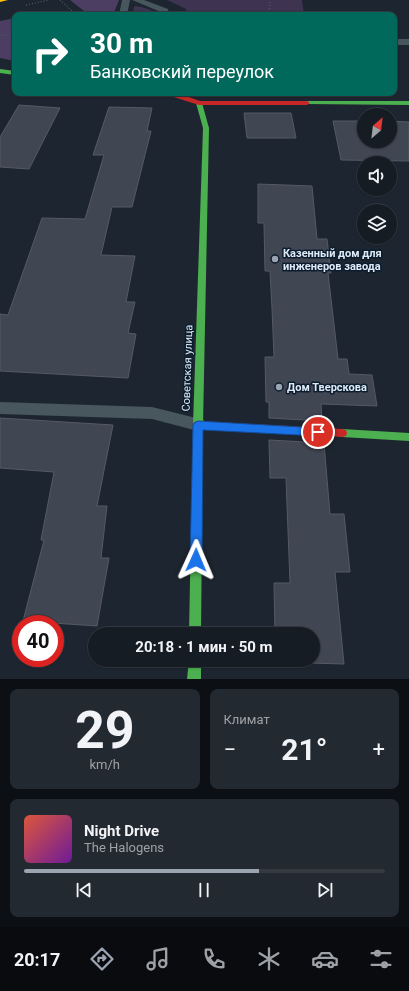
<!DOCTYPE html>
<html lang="ru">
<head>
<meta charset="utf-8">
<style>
  :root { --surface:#161c24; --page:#232931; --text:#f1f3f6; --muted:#9ea1a6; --line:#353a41; --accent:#9ba5b1 }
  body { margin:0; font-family:Roboto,sans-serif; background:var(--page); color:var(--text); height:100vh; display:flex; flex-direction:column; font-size:15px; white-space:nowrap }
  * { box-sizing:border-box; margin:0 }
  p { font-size:13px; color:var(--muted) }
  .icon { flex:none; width:22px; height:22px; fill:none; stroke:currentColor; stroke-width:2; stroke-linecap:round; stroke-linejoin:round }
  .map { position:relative; height:679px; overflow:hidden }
  .panel { display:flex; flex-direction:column; gap:10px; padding:10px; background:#0c0f14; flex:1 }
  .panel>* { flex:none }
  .banner { position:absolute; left:12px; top:12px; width:385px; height:84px; border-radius:8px; box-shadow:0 1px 3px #0004,0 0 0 1px var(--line); background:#00695c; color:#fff; overflow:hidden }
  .needle { width:26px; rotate:28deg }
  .tools { position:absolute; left:357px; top:108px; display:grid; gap:8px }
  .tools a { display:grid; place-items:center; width:40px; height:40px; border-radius:50%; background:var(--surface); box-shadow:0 1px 3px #0004,0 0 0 1px var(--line); font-size:20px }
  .speed { position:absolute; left:12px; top:615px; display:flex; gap:8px; font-size:20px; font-weight:700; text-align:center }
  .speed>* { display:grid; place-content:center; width:52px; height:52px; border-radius:50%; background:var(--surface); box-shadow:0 1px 3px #0004,0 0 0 1px var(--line); line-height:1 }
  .speed .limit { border:6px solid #d22; background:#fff; color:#111 }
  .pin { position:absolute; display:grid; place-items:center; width:34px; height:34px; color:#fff; margin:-17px; border:2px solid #fff; border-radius:50%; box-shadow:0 1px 4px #0007 }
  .me { position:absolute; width:44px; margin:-22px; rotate:1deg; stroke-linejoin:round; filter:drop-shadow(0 0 3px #0008) }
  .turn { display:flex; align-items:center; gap:14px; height:84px; padding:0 12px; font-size:18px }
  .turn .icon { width:52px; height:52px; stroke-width:2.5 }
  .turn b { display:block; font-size:28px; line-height:34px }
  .big { font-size:30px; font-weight:700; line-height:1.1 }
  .panel .card { flex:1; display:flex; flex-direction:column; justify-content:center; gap:6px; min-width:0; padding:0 14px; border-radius:8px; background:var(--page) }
  .panel .dial { align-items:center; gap:0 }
  .dial b { font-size:52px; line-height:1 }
  .song { display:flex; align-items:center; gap:12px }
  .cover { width:48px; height:48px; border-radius:6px; background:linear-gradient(135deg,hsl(10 70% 55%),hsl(280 70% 35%)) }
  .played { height:4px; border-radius:2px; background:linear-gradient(90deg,var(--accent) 65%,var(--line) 65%) }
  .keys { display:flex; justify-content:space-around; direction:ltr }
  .heat { display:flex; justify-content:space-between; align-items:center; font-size:22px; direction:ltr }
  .panel .tiles { flex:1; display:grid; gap:10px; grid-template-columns:1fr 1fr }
  .card:last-child { grid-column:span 2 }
  .trip { position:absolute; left:88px; top:627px; width:232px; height:40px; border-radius:20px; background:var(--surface); box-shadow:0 1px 3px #0004,0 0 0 1px var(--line); font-weight:700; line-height:40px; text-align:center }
  .tab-bar { display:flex; height:64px; justify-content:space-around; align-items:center; background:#090b0e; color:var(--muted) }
  .tab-bar .icon { width:28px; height:28px }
  .tab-bar .active { color:var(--accent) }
  .tab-bar b { font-size:18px; color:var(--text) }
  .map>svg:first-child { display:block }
</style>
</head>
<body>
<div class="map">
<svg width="409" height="679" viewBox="0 0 409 679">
  <rect width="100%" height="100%" fill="#1d2630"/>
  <g fill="#3e3351">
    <polygon points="167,0 302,0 304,14 186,15 186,9"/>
    <polygon points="135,6 142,7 153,11 153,15 132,15 134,7"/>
    <polygon points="216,93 314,93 315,97 216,96"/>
  </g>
  <g fill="#4c3e63">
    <polygon points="70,0 119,0 113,15 89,15"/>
    <polygon points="15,18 15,61 0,58 0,21"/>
  </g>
  <g fill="#414653" stroke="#555a64">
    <polygon points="19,105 60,108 29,169 0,167 0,137"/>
    <polygon points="109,107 152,108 147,131 151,131 132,207 112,207 101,255 135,256 126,302 135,302 128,333 136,334 128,378 0,371 0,314 8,315 42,218 85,219 104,155 93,155"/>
    <polygon points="244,113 291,113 296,138 247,138"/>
    <polygon points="333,121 364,121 364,141 390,141 390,121 409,122 409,161 341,160"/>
    <polygon points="258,184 312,186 317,239 327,239 331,273 328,273 338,359 347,359 349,374 372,375 377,406 321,404 322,421 269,418 269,402 266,402 265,357 274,357 272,308 270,271 265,271 264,223 258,223"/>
    <polygon points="0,418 113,425 97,506 107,506 101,558 109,558 97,626 23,621 44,540 41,540 54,472 0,468"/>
    <polygon points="269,440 324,443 330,514 344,514 350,572 335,572 344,664 276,662 276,660 313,660 313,634 275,634 274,583 290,583 286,478 270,478"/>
  </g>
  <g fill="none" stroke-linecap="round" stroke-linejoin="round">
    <g stroke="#4c565d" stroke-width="1.5" stroke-dasharray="1 2" stroke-linecap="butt">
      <polyline points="60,0 77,15"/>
      <polyline points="26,5 49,0"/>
      <polyline points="269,15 270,0"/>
      <polyline points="0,35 15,35"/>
    </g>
    <g fill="#47575d" fill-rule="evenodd">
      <polygon points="122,0 130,0 127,15 119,15"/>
      <polygon points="132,0 144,0 168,9 169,15 161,15 161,12"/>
      <rect x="394" y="39" width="15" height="6"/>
      <polygon points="0,402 152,407 204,420 206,425 204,430 198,431 152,419 0,414"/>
    </g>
    <g fill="#4caf50" fill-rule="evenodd">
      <polygon points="0,69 15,71 15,75 0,73"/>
      <polygon points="199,101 202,103 209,128 203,425 201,634 189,634 193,425 203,128 196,103"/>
      <polygon points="307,101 409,101 409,105 305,104 305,102"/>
      <polygon points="342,429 409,433 409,441 342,437 338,436 337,433 338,430"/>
      <polygon points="189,660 201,660 201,679 187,679"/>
    </g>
    <polygon fill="#ffc107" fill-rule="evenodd" points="0,0 8,0 0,2"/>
    <g fill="#c62828" fill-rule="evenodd">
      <polygon points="161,93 177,93 200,101 307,101 310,103 307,105 199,105"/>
      <polygon points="198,421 342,429 346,430 347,433 346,436 342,437 198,429 194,428 193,425 194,422"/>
    </g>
  </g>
  <polygon fill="#1a73e8" stroke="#114b97" points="198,421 318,428 322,429 324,432 322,435 318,436 203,430 202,560 200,563 196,565 192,563 190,560 193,425 194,423"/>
  <g fill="#9ba5b1" stroke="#0c1d2e" stroke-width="1.5">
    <circle cx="275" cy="259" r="4"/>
    <circle cx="279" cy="387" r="4"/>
  </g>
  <g text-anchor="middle" stroke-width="3" stroke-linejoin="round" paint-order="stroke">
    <g font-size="11" font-weight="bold" fill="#dfeaf6" stroke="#0c1d2e" text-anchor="start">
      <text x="283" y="257">Казенный дом для<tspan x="283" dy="13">инженеров завода</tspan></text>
      <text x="287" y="391">Дом Тверскова</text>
    </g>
    <g font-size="11" fill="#dfeaf6" stroke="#0c1d2e">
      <text transform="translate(187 368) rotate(-88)" y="4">Советская улица</text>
    </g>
  </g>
</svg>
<div class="tools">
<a><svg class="needle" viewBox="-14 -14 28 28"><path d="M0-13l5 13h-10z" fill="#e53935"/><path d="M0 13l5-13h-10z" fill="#9ea1a6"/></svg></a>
<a><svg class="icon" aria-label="sound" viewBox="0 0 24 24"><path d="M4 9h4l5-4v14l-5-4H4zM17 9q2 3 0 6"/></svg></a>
<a><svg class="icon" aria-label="layers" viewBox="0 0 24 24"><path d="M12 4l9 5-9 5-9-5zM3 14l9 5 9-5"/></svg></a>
</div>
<div class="speed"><div class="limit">40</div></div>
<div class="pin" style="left:318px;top:432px;background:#d93025"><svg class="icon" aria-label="arrive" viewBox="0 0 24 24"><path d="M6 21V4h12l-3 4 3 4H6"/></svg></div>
<svg class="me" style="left:196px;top:560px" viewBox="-20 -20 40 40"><path d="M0-17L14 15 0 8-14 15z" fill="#1a73e8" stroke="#fff" stroke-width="4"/></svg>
<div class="trip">20:18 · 1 мин · 50 m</div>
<div class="banner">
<div class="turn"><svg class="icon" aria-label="right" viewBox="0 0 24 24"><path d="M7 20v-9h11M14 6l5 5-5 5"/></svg><div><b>30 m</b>Банковский переулок</div></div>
</div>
</div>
<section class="panel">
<div class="tiles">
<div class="card dial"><b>29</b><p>km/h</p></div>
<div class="card"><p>Климат</p>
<div class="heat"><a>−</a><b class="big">21°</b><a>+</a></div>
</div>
<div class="card">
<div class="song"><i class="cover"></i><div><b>Night Drive</b><p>The Halogens</p></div></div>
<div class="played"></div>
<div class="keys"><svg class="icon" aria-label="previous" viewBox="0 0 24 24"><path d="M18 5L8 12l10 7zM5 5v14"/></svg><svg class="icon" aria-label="pause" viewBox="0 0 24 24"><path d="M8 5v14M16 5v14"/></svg><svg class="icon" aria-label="next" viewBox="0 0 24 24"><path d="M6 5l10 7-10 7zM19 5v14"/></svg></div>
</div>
</div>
</section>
<nav class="tab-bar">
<b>20:17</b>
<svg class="icon active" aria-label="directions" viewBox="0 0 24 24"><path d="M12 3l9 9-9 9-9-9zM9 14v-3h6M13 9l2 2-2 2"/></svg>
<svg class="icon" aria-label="music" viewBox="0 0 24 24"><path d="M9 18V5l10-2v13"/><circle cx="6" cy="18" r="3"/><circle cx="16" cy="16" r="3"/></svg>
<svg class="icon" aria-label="phone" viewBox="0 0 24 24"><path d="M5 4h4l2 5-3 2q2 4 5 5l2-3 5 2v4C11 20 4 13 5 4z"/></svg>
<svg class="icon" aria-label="climate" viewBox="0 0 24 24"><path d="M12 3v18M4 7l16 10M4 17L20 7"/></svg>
<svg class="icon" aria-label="car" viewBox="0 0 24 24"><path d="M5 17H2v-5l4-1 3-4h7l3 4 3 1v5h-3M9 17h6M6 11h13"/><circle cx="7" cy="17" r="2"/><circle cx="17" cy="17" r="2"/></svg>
<svg class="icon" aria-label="filters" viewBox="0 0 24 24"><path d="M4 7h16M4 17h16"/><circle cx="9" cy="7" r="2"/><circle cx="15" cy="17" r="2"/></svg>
</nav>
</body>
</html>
